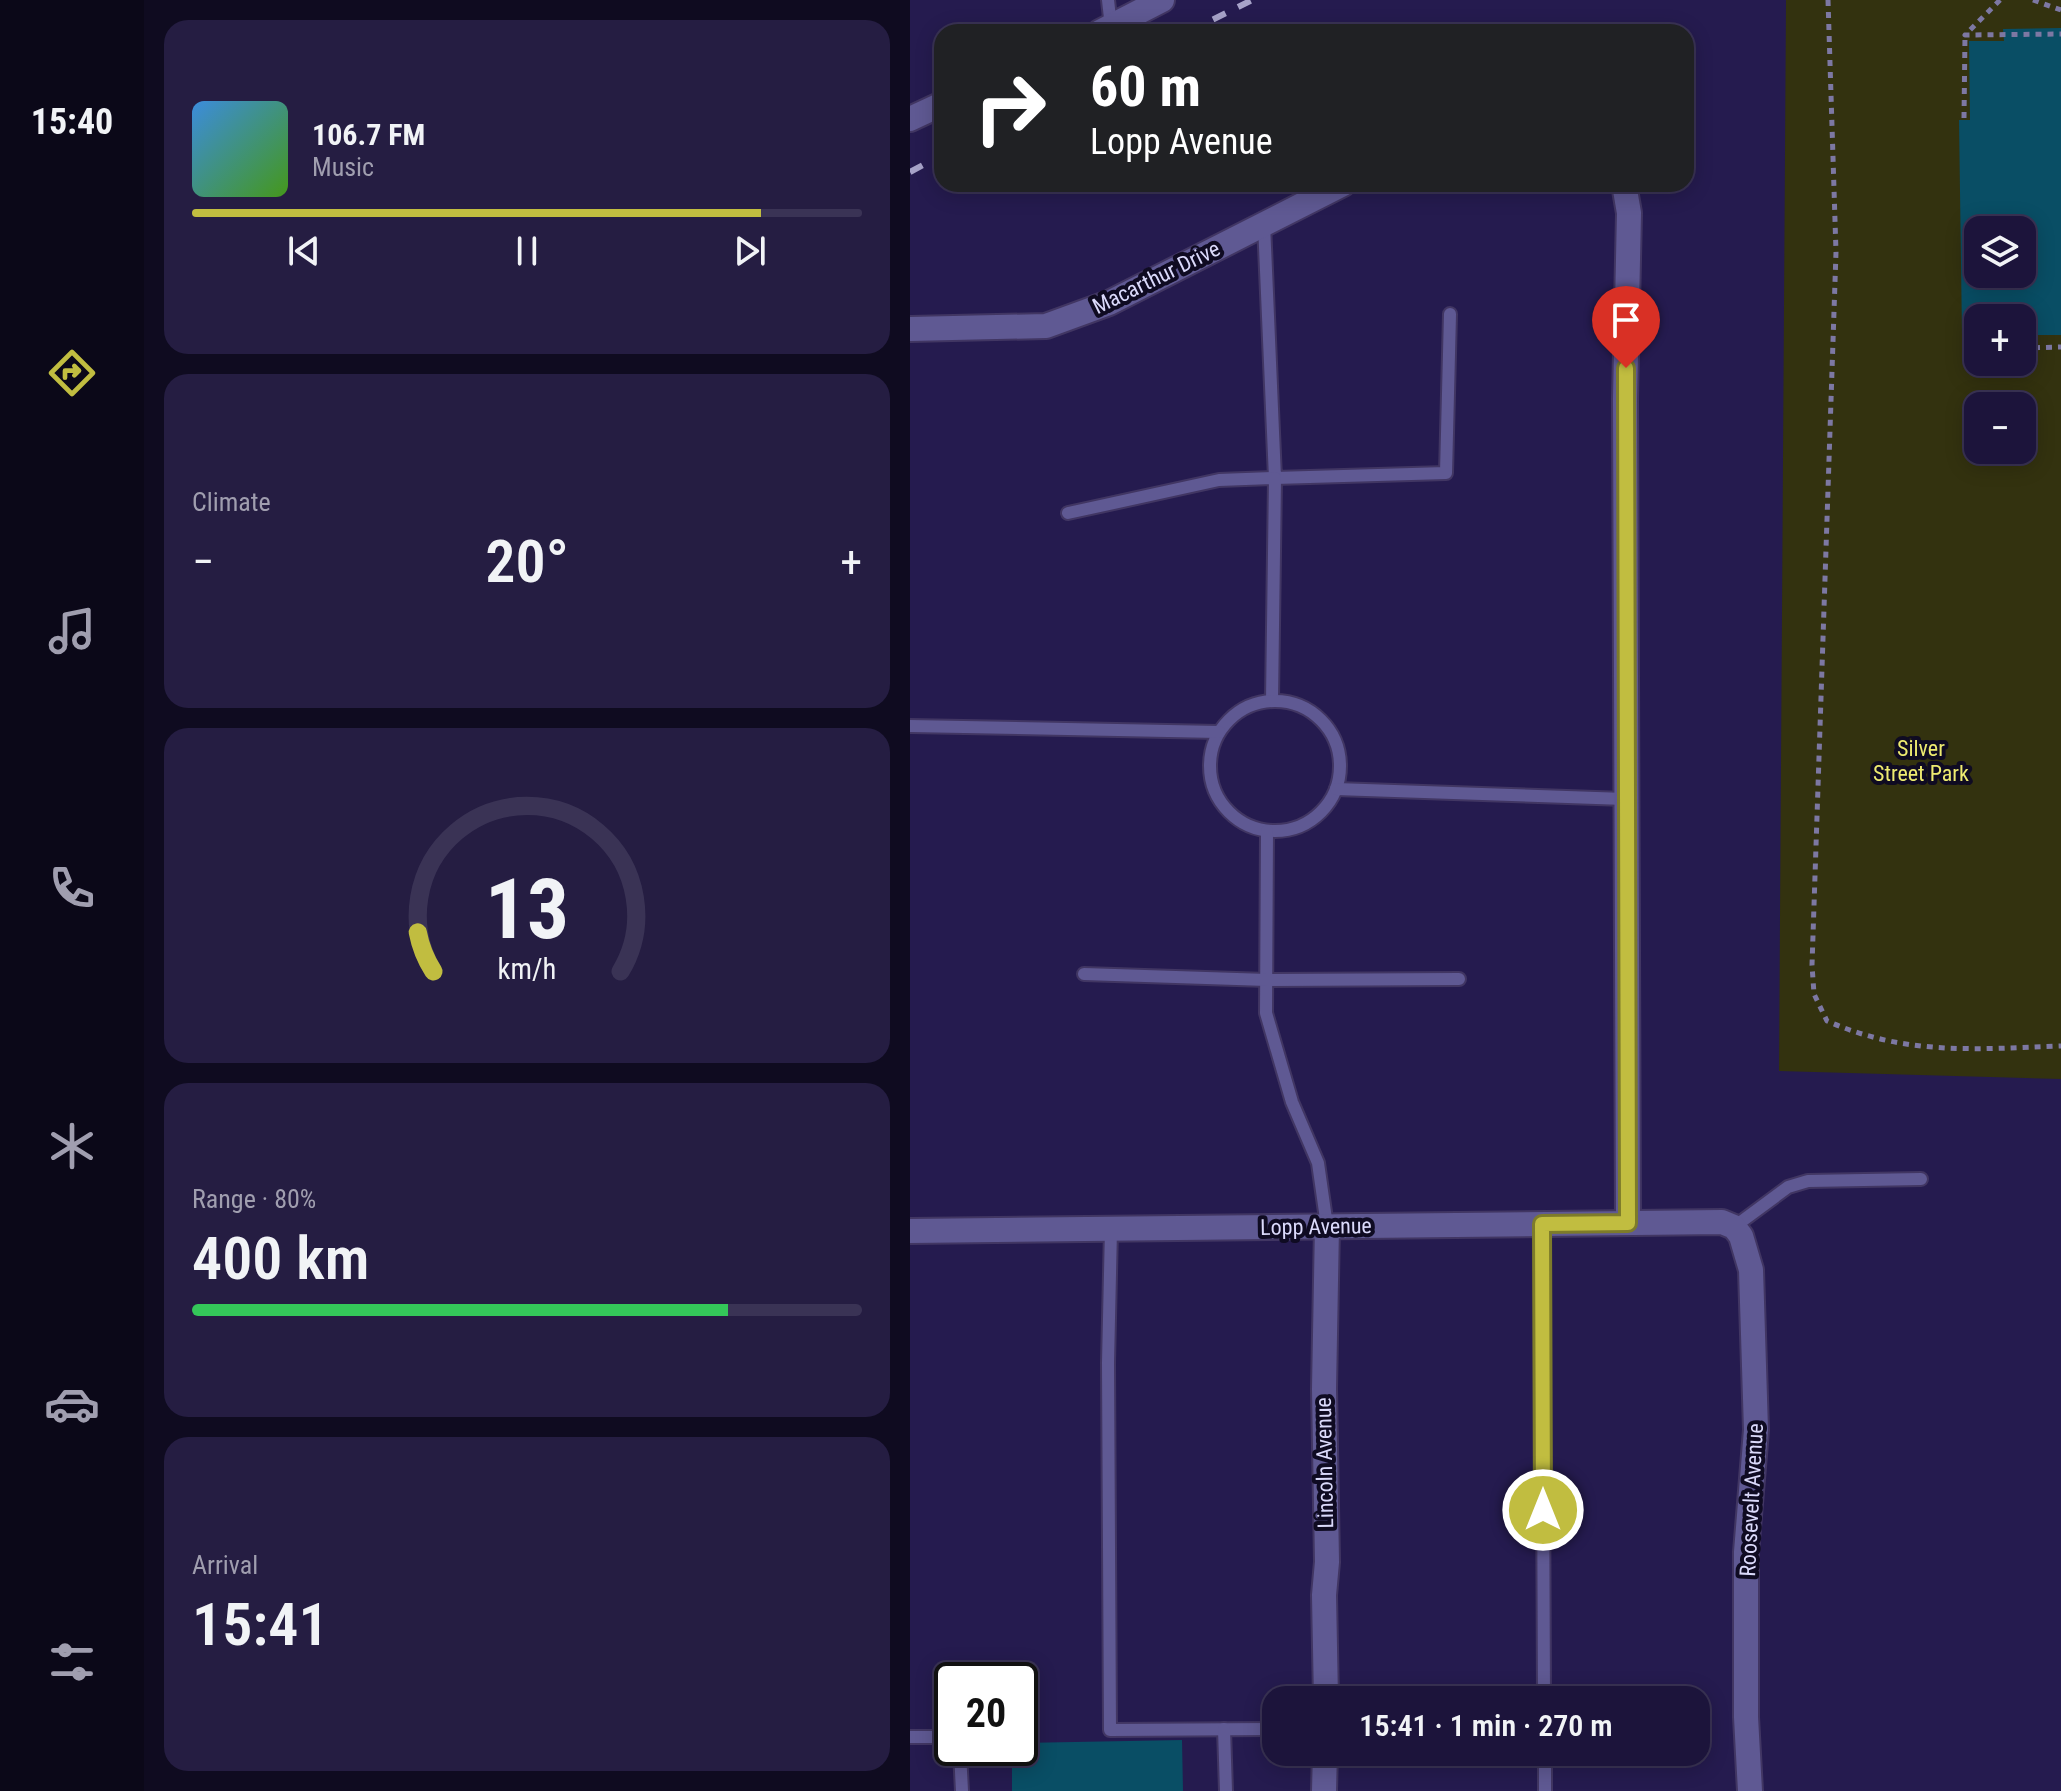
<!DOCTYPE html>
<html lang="en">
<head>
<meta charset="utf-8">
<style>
  :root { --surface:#1c143b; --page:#251d42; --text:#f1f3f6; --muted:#a09eaf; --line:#3a3355; --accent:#c1bd40 }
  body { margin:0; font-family:"Roboto Condensed",sans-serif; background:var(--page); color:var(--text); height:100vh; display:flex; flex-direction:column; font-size:30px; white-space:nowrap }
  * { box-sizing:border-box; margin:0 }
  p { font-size:26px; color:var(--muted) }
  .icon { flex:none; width:44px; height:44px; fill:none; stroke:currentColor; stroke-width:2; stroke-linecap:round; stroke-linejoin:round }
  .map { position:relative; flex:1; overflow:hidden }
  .sheet { display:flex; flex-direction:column; gap:20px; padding:20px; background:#0f0b20; width:766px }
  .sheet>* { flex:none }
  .banner { position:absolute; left:24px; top:24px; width:760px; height:168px; border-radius:24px; box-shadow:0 4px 20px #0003,0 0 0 2px var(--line); background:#202124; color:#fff; overflow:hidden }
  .buttons { position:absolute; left:1054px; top:216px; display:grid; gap:16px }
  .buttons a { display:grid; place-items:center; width:72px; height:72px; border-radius:16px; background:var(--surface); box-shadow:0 4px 20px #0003,0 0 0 2px var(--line); font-size:40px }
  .speed { position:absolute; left:24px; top:1662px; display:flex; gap:16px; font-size:40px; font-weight:700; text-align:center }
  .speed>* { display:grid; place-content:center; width:104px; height:104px; border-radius:50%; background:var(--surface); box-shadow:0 4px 20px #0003,0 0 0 2px var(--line); line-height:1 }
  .speed .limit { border:4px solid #111; border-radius:12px; background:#fff; color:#111 }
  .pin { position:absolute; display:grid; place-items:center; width:68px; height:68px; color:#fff; margin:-82px -34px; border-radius:50% 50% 50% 0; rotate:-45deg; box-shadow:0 0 8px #0007 }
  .pin .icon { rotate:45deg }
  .me { position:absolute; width:88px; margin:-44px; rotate:0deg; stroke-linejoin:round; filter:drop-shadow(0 0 6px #0008) }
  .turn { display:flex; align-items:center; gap:28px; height:168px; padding:0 24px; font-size:36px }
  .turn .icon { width:104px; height:104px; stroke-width:2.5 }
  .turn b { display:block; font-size:56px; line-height:68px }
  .big { font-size:60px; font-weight:600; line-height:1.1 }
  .sheet .card { flex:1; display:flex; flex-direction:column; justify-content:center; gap:12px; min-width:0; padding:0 28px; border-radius:24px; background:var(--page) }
  .sheet .dial { align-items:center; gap:0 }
  .dial svg { height:208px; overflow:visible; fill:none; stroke:var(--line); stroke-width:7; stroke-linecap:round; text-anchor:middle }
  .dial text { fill:var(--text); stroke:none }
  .song { display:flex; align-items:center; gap:24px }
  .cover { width:96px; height:96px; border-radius:12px; background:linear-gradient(135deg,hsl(210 70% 55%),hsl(100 70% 35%)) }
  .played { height:8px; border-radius:4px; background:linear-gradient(90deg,var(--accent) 85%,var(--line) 85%) }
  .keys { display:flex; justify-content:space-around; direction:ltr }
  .heat { display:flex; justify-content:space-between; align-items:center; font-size:44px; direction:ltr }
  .charge { height:12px; border-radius:6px; background:linear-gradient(90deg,#34c759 80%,var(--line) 0) }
  .trip { position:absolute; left:352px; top:1686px; width:448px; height:80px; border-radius:24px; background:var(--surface); box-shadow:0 4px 20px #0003,0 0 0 2px var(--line); font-weight:600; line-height:80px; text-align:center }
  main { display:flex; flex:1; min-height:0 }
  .tabs { display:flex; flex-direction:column; width:144px; justify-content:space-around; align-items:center; background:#0b0818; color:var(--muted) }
  .tabs .icon { width:56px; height:56px }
  .tabs .on { color:var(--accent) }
  .tabs b { font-size:36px; color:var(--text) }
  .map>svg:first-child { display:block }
</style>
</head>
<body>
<main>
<nav class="tabs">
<b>15:40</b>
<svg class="icon on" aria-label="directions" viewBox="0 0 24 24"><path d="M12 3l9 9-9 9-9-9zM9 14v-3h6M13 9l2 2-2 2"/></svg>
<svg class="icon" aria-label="music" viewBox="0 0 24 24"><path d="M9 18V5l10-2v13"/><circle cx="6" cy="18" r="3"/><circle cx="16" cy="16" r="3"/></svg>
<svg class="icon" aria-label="phone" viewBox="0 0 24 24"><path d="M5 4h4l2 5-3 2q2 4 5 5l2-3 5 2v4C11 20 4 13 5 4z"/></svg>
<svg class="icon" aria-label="climate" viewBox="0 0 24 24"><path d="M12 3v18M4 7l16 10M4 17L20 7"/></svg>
<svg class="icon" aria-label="car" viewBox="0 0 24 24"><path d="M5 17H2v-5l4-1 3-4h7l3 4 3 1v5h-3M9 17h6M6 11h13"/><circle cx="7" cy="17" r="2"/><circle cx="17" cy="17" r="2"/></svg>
<svg class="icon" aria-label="filters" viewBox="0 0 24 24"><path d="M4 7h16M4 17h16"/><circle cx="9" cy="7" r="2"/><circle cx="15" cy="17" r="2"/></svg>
</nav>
<section class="sheet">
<div class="card">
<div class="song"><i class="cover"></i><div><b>106.7 FM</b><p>Music</p></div></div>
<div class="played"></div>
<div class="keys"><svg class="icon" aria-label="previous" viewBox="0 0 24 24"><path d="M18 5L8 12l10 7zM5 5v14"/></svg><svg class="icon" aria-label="pause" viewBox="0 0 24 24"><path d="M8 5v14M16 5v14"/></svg><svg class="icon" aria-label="next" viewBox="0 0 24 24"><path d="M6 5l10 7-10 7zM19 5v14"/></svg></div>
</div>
<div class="card"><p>Climate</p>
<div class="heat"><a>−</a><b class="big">20°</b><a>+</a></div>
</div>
<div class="card dial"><svg viewBox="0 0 100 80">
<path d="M14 69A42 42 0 1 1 86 69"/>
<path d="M14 69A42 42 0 0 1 8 54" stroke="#c1bd40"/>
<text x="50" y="56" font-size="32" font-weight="700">13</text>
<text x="50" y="72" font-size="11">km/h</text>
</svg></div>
<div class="card"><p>Range · 80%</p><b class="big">400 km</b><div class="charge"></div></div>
<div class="card"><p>Arrival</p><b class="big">15:41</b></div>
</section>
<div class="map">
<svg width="1151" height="1791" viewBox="0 0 1151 1791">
  <rect width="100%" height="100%" fill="#251b4f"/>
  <path fill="#33320f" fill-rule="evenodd" d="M876,0h275v1079l-282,-8zM1068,230h44v44h-44zM1068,318h44v44h-44zM1068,406h44v44h-44z"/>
  <g fill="#094e65" fill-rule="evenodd">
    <path d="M1151,28v307h-39v-17h-44v17h-16l-3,-215h11l-1,-79h35l-1,-12zM1068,230h44v44h-44z"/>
    <polygon points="272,1740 273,1791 102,1791 102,1748 110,1748 110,1743"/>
  </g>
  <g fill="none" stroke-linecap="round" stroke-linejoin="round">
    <defs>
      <g id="lane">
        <polyline points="198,0 201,27"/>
        <polyline points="354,224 365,478 536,473 540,314"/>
        <polyline points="158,513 309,480 365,478 362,701"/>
        <circle cx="365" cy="766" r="65"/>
        <polyline points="0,726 309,732"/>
        <polyline points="426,789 715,799"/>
        <polyline points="357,831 356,1013 382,1102 408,1163 417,1226"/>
        <polyline points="174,974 357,980 549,979"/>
        <polyline points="632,1224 634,1700"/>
        <polyline points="824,1227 878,1187 898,1181 1011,1179"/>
        <polyline points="201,1229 198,1363 200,1730 366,1729"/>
        <polyline points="314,1729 316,1791"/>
        <polyline points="0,1737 38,1737 42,1742"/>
        <polyline points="47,1748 50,1752 52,1791"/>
        <polyline points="635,1752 635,1791"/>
      </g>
      <g id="street">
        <polyline points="190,32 252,0"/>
        <polyline points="0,119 32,104"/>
        <polyline points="714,184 719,213 715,399 718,1223"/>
        <polyline points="0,329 136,326 199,303 433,184"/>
        <polyline points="0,1231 812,1222 824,1227 831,1236 841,1270 846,1430 836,1552 836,1717 840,1791"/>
        <polyline points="416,1700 414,1595 417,1562 414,1389 417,1226"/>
        <polyline points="414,1791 415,1752"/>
      </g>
    </defs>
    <use href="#lane" stroke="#413663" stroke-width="16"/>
    <use href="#street" stroke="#413663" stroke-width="28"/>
    <g stroke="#7d78a3" stroke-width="5" stroke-dasharray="6 6" stroke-linecap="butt">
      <path d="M918,0l8,252 -24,713 2,29 13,27c80,35 149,28 234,25"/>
      <polyline points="1090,0 1055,35 1151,34"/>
      <polyline points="1123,0 1151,10"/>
      <polyline points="1054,118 1055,35"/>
      <polyline points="1062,348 1068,348"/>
      <polyline points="1112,348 1151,347"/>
    </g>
    <use href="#lane" stroke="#5f5993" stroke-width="12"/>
    <use href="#street" stroke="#5f5993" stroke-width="24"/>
    <g stroke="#a7a3c9" stroke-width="6" stroke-dasharray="14 14" stroke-linecap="butt">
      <polyline points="278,32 342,0"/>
      <polyline points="0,172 32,155"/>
    </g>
  </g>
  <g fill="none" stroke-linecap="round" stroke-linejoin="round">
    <defs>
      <polyline id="route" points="633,1510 632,1224 718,1223 716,368"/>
    </defs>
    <use href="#route" stroke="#7d7b2a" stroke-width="20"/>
    <use href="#route" stroke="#c1bd40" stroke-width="14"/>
  </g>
  <g text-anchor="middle" stroke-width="8" stroke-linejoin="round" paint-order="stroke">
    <g font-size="22" fill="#dbdafb" stroke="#0f0b22">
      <text transform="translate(246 277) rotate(-26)" y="8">Macarthur Drive</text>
      <text transform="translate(406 1226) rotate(-1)" y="8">Lopp Avenue</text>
      <text transform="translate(414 1463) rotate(-91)" y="8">Lincoln Avenue</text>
      <text transform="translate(841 1500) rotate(-87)" y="8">Roosevelt Avenue</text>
    </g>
    <g font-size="22" fill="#eeeb70" stroke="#0f0b22">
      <text x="1011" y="756">Silver<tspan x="1011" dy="25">Street Park</tspan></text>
    </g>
  </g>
</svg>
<div class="buttons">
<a><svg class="icon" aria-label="layers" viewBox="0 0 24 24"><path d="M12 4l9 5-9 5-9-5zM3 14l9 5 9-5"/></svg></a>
<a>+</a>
<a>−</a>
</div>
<div class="speed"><div class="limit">20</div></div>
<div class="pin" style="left:716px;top:368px;background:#d93025"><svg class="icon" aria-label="arrive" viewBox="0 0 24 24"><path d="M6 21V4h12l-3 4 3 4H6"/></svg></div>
<svg class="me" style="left:633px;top:1510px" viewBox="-20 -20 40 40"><circle r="17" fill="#c1bd40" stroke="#fff" stroke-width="3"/><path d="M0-11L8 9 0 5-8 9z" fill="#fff"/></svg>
<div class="trip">15:41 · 1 min · 270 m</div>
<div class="banner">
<div class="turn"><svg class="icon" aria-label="right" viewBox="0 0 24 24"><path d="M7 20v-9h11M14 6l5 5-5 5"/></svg><div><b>60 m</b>Lopp Avenue</div></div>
</div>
</div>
</main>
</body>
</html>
